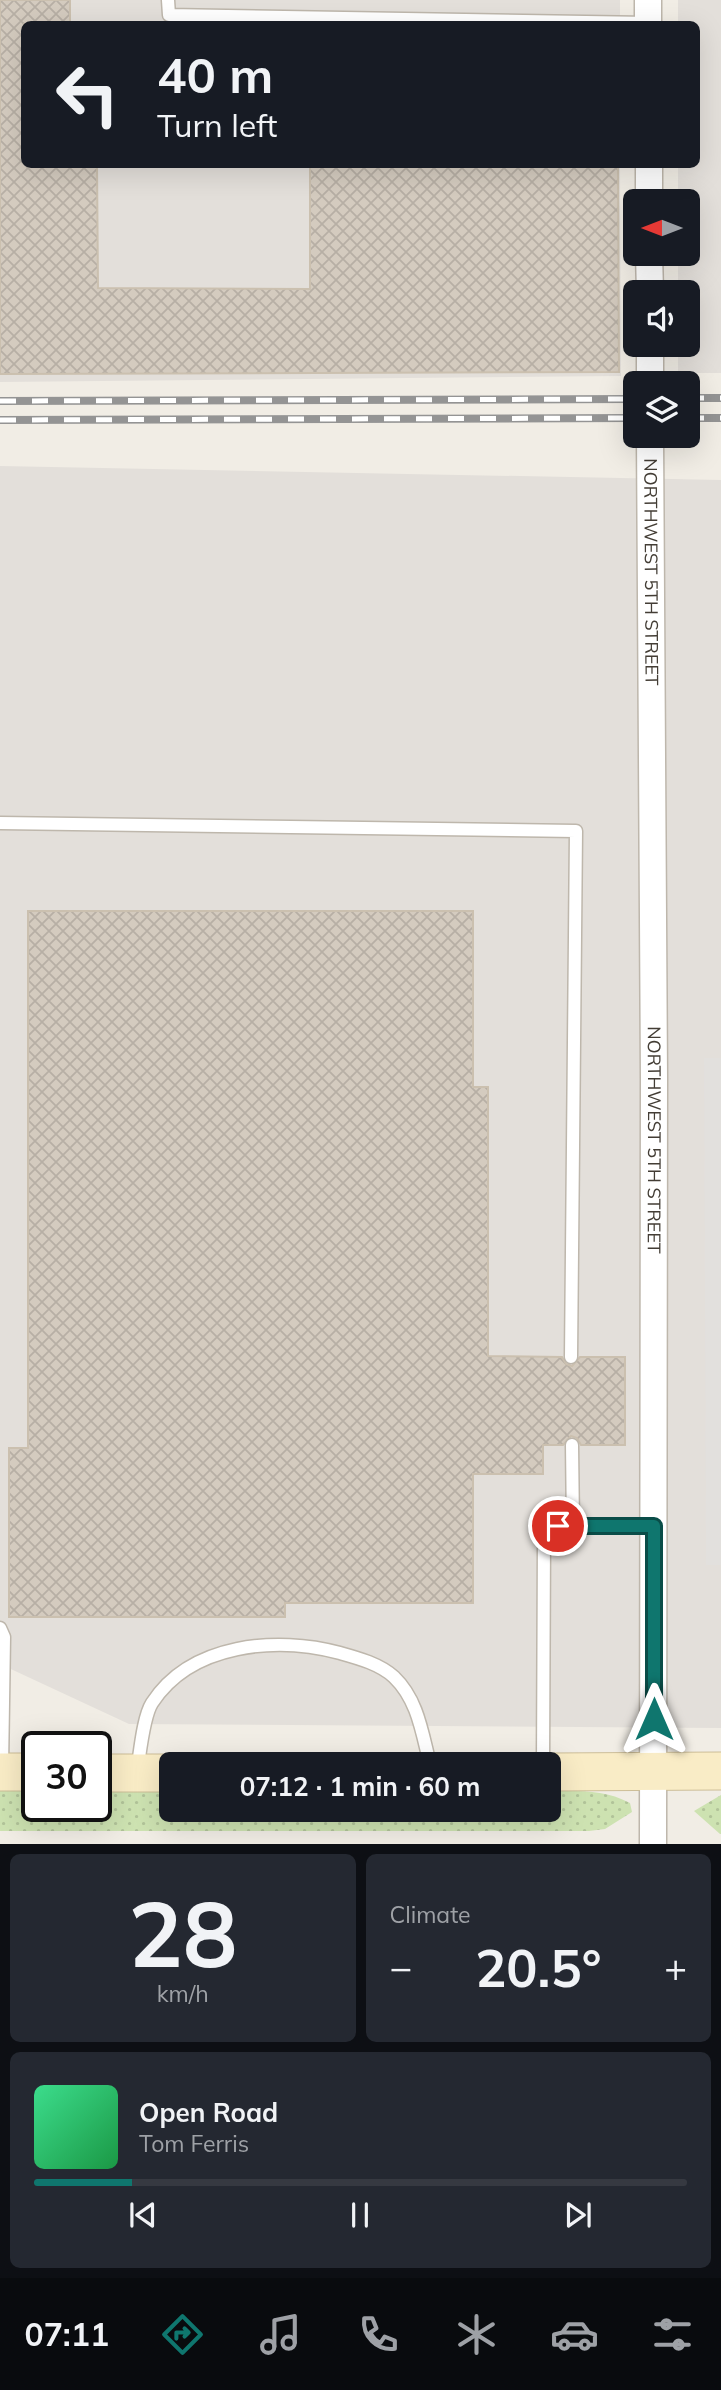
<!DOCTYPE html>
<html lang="en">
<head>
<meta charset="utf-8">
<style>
  :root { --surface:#171b24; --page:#242831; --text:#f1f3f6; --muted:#9ea1a6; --line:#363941; --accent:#0f766e }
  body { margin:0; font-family:Mulish,sans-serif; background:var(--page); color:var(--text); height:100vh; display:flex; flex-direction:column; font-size:26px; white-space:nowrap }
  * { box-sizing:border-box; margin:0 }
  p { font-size:23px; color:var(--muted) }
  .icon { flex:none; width:38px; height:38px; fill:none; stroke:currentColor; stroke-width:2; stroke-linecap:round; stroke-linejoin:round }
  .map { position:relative; height:1844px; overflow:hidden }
  .drawer { display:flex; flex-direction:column; gap:10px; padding:10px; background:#0d0f14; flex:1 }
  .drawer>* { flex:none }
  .guide { position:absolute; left:21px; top:21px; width:679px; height:147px; border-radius:10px; box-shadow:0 7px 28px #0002; background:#171b24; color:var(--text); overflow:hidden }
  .needle { width:46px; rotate:270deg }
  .buttons { position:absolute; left:623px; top:189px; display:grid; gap:14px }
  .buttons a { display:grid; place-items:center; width:77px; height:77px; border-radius:10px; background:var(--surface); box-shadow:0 7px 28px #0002; font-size:35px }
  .speed { position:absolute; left:21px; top:1731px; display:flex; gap:14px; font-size:35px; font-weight:700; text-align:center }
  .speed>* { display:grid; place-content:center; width:91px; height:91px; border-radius:50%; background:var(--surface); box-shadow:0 7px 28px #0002; line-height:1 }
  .speed .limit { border:4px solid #111; border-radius:10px; background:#fff; color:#111 }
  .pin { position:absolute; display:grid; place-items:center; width:60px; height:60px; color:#fff; margin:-30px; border:4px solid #fff; border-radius:50%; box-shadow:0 2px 7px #0007 }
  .me { position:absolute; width:77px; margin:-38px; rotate:0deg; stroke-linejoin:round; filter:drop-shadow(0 0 5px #0008) }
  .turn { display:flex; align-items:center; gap:24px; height:147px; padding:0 21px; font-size:32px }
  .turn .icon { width:91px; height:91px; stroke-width:2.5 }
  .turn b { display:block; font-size:49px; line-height:60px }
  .big { font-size:52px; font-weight:700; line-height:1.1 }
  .drawer .card { flex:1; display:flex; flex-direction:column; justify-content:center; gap:10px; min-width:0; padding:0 24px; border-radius:10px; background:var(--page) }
  .drawer .dial { align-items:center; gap:0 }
  .dial b { font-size:91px; line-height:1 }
  .song { display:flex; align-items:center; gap:21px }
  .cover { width:84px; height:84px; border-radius:10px; background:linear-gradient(135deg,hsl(150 70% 55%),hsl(140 70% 35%)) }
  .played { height:7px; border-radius:4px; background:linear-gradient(90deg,var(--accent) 15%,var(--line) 15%) }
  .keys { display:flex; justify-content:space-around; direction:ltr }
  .heat { display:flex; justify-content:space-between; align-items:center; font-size:38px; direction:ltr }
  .drawer .tiles { flex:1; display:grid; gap:10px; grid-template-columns:1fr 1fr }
  .card:last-child { grid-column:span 2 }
  .trip { position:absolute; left:159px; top:1752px; width:402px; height:70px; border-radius:10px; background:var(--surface); box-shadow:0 7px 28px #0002; font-weight:700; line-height:70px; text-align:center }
  .tabs { display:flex; height:112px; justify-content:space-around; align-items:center; background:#090b0e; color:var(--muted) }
  .tabs .icon { width:49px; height:49px }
  .tabs .current { color:var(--accent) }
  .tabs b { font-size:32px; color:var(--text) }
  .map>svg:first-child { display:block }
</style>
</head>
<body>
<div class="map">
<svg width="721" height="1844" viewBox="0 0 721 1844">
  <defs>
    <pattern id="grass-dots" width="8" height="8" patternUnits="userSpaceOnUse" patternTransform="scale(1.75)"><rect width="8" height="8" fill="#cde2b1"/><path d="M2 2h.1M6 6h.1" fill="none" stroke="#b1c399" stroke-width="1.8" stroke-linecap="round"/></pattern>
    <pattern id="building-cross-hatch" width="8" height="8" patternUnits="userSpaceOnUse" patternTransform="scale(1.75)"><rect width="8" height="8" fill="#d4cbbf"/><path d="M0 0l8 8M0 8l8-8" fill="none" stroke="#b7afa5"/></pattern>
  </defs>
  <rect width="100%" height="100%" fill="#f1ede5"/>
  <g fill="#e3dfda">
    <polygon points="0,0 620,0 620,24 24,24 24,164 620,165 621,376 0,382"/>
    <polygon points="678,0 721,0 721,373 678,373 678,345 688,345 688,292 678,292 678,254 688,254 688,201 678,201 678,165 696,164 696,24 678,24"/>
    <polygon points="0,466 721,480 721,1728 129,1724 0,1664"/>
  </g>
  <g fill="url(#grass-dots)">
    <path d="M0,1788h37v18h59v-18l75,1 1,21h378v-19c29,0 54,-2 80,12l2,9 -27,17 -16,2h-589z"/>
    <polygon points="721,1795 721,1834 720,1834 694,1811"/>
  </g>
  <polygon fill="#e2e0dd" points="704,1058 721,1058 721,1565 706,1565"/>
  <g fill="url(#building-cross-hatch)" stroke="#cbc0af" stroke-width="2">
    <polygon points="0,0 70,0 70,24 24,24 24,164 97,164 98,288 310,289 310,164 618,164 619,372 0,374"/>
    <polygon points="28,911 473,911 473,1087 488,1087 488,1356 562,1357 566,1364 572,1366 580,1357 625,1357 625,1445 581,1445 577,1438 571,1436 563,1445 543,1445 543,1474 473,1474 473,1603 285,1603 285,1617 9,1617 9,1448 28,1448"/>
  </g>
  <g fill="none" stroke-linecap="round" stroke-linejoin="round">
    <defs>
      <g id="service">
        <polyline points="168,0 169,15 648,23"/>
        <polyline points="0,823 576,831 571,1357"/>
        <polyline points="572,1445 573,1526 654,1526"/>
        <polyline points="0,1628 4,1637 2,1768"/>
        <polyline points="543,1764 544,1538 551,1528 573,1526"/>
        <path d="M137,1771c3,-17 6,-54 15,-68 39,-60 125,-67 188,-50 18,5 40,11 54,24 24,23 28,56 36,87"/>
      </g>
      <g id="minor">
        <polyline points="648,0 648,24"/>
        <polyline points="649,164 649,201"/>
        <polyline points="649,254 650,292"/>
        <polyline points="650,345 650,383"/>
        <path id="s1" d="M650,436l4,642 -1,766"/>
      </g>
      <g id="secondary">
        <polyline points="0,1772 37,1772"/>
        <polyline points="550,1772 721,1771"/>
        <polyline points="96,1773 172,1773"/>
      </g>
    </defs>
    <use href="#service" stroke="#beb7ac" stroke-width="15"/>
    <use href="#minor" stroke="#beb7ac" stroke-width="29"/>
    <use href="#secondary" stroke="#cdbe98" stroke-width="39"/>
    <use href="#service" stroke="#fff" stroke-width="12"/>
    <use href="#minor" stroke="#fff" stroke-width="26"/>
    <use href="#secondary" stroke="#f9ecc6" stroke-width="37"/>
    <defs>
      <g id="rail">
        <polyline points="688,398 721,398"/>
        <polyline points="0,401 635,399"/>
        <polyline points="688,418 721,418"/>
        <polyline points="0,420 635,418"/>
      </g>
    </defs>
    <use href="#rail" stroke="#949494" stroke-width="8"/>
    <use href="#rail" stroke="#fff" stroke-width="5" stroke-dasharray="16" stroke-linecap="butt"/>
  </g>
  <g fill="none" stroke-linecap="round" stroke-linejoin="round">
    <defs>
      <polyline id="route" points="558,1526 654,1526 654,1719"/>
    </defs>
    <use href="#route" stroke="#0a4d48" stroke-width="18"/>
    <use href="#route" stroke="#0f766e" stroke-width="12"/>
  </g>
  <g text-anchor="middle" stroke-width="7" stroke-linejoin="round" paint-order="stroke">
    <g font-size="18" fill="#433d35" stroke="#fff">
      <text dy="6" stroke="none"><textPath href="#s1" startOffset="136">NORTHWEST 5TH STREET</textPath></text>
      <text dy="6" stroke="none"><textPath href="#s1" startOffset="704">NORTHWEST 5TH STREET</textPath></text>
    </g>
  </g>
</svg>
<div class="buttons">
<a><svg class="needle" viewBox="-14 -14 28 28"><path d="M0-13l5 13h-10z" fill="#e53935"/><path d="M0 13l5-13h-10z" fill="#9ea1a6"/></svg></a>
<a><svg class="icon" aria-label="sound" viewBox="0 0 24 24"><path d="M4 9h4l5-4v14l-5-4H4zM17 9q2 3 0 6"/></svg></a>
<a><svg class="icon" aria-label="layers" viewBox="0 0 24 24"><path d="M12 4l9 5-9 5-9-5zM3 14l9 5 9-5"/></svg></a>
</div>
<div class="speed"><div class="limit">30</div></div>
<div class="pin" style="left:558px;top:1526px;background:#d93025"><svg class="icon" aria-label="arrive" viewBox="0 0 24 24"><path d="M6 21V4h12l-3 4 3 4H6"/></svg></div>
<svg class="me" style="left:654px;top:1719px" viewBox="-20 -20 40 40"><path d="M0-17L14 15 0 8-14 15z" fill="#0f766e" stroke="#fff" stroke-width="4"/></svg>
<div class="trip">07:12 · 1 min · 60 m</div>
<div class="guide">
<div class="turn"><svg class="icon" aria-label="left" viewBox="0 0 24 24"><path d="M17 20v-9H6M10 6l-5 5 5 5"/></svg><div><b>40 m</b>Turn left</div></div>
</div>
</div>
<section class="drawer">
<div class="tiles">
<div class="card dial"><b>28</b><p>km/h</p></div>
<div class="card"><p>Climate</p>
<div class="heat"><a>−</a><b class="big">20.5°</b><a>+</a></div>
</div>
<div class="card">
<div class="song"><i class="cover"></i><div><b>Open Road</b><p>Tom Ferris</p></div></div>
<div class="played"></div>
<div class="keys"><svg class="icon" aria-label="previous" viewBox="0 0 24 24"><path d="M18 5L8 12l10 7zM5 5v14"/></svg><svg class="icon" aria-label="pause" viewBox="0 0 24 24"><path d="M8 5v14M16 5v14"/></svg><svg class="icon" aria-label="next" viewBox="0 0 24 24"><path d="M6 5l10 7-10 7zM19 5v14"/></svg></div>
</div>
</div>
</section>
<nav class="tabs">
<b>07:11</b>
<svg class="icon current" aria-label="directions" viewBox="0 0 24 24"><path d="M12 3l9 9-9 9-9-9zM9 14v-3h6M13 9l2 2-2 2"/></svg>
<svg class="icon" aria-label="music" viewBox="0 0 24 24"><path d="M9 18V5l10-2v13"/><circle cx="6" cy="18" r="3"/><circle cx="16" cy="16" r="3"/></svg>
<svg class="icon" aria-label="phone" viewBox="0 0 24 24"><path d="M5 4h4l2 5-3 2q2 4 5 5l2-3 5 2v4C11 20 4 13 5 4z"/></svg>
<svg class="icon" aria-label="climate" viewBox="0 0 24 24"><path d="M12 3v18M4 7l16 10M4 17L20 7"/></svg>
<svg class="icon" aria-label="car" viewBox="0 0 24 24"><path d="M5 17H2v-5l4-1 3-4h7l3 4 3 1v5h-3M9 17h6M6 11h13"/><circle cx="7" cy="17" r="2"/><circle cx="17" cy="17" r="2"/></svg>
<svg class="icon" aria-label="filters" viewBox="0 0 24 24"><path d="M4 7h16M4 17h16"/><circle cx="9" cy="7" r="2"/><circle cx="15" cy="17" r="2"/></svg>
</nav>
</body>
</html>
